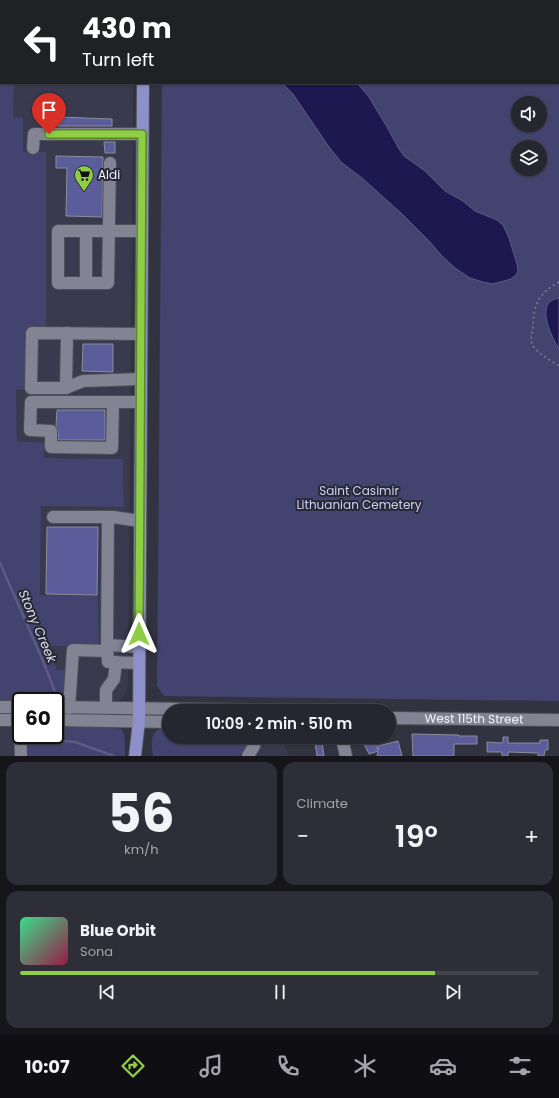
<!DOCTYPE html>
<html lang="en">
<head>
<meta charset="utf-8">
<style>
  :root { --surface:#262630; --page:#2e2e38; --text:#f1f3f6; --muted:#a4a5ab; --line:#42434c; --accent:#8dce44 }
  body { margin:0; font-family:Poppins,sans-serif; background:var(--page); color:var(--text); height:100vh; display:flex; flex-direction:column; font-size:15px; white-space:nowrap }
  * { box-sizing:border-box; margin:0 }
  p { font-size:13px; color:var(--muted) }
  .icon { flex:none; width:22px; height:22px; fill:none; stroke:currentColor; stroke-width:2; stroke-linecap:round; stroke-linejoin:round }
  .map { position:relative; height:756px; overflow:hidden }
  .sheet { display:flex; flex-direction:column; gap:6px; padding:6px; background:#15151a; flex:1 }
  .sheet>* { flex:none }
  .guide { position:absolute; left:0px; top:0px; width:559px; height:84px; box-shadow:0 1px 3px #0004,0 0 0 1px var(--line); background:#202124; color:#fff; overflow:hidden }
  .tools { position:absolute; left:511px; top:96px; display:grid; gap:8px }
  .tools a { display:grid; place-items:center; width:36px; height:36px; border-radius:50%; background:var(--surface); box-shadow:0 1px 3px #0004,0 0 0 1px var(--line); font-size:20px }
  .speed { position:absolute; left:12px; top:692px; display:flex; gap:8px; font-size:20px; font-weight:700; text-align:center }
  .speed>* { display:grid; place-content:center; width:52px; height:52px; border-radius:50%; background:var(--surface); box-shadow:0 1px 3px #0004,0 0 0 1px var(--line); line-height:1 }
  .speed .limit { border:2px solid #111; border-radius:6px; background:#fff; color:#111 }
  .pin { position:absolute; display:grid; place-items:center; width:34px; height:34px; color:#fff; margin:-41px -17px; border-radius:50% 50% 50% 0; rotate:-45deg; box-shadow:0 0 4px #0007 }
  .pin .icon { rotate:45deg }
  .me { position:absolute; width:44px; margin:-22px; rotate:0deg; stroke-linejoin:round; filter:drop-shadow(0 0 3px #0008) }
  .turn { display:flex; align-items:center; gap:14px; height:84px; padding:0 16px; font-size:18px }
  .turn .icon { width:52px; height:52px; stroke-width:2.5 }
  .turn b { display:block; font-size:28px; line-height:34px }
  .big { font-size:30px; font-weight:600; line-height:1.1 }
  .sheet .card { flex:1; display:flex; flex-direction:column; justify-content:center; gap:6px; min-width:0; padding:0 14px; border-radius:12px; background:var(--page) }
  .sheet .dial { align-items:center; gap:0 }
  .dial b { font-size:52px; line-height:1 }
  .song { display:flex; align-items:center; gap:12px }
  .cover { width:48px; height:48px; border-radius:6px; background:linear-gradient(135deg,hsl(150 70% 55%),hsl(340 70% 35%)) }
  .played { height:4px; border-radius:2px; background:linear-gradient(90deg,var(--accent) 80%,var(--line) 80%) }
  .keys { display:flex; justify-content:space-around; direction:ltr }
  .heat { display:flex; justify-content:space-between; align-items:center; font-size:22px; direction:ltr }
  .sheet .tiles { flex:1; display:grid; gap:6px; grid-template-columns:1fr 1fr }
  .card:last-child { grid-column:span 2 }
  .trip { position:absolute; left:162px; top:704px; width:234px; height:40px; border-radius:20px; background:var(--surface); box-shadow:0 1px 3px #0004,0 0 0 1px var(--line); font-weight:600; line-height:40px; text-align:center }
  .dock { display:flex; height:64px; justify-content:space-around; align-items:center; background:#0f0f13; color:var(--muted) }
  .dock .icon { width:28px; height:28px }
  .dock .selected { color:var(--accent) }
  .dock b { font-size:18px; color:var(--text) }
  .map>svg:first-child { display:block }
</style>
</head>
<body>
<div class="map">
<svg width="559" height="756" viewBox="0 0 559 756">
  <rect width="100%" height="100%" fill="#323340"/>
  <g fill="#393a4e">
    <polygon points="14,83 133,83 128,680 127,691 123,697 117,702 63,701 66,700 69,670 57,670 49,646 40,595 41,506 124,506 123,459 44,458 17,442 16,389 29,389 30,329 46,329 46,153 23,152 23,118 13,118"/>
    <polygon points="0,725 10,726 15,729 17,756 0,756"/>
    <polygon points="263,737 281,737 289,756 255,756 258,754"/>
  </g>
  <g fill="#42436e" fill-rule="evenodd">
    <polygon points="0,0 15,0 15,1 1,1 1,83 14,83 13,117 23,118 23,152 46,152 46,329 30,329 29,389 16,390 17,441 44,443 44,458 123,459 124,507 41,506 40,595 98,596 99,646 49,646 57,670 69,670 66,700 63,701 0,700"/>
    <path d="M162,0h397v701l-394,-5 -2,-1 -6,-9 5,-603h396v-82h-396zM518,103h22v22h-22zM518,147h22v22h-22z"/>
    <path d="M55,725l58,1c3,1 6,2 9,4 4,6 3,19 3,26h-100l1,-21h29z"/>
    <path d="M169,727v10h80c1,8 -4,14 -10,19h-86c-2,-15 -3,-28 16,-29z"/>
  </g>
  <g fill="#1e1850" stroke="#5e5a84">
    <polygon points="282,83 357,83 369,97 387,127 399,149 404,156 425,171 445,191 463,201 475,211 497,220 503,225 509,238 517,264 518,271 516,275 511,279 493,284 483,282 470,278 455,268 441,255 430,242 401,213 362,178 341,162 329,147 293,94"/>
    <path d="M559,298v51c-6,-10 -18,-33 -11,-45 3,-4 7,-5 11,-6z"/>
  </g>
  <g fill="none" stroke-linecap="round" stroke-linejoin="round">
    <g stroke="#5e5a84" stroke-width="2.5">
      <polyline points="0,563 43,661 57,697"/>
      <polyline points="58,728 61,737 64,741 75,742 114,756"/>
    </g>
  </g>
  <g fill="#5b5d9b" stroke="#8b8d9c">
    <rect x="45" y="105" width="13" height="12"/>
    <polygon points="58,117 112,119 112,126 58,126"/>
    <polygon points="104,142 115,142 115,153 105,153"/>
    <polygon points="56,156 103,157 102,217 66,216 67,168 56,168"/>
    <polygon points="83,344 113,344 113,372 82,371"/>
    <polygon points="57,410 105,410 105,440 58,440 58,431 56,426"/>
    <polygon points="47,527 98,527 97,595 46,594"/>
    <polygon points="412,734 459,735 459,736 477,736 477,744 454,744 454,756 413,756"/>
    <polygon points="312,737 331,737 332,741 322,742 324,756 317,756 315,743 309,744 308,738"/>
    <polygon points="364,737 373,737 378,750 378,746 398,741 402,756 377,756 378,751 369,754 362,740 365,739"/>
    <polygon points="503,737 508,737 508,743 540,743 540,740 548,740 548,750 545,750 544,756 538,756 538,753 508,752 508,756 502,756 502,752 487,752 487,742 503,743"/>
  </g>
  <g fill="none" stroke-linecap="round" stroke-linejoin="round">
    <defs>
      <g id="minor">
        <polyline points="112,1 112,0"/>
        <polyline points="33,148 34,134 142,134"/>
        <polyline points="110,163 108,283 58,283 58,231 142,231"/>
        <polyline points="86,283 86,231"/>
        <polyline points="141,379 83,381 66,388 31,388 32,333 141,334"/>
        <polyline points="66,388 67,333"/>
        <polyline points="113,402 112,448 51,447 51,431 30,430 31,402 141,402"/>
        <polyline points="53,517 113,517 140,521"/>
        <polyline points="108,517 107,645 139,647"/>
        <polyline points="107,645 108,662 139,663"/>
        <polyline points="0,707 21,707"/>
        <polyline points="55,707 330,711"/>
        <polyline points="69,708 73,650 107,651"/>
        <polyline points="106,708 106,690 114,679 116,662"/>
        <path id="s1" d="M389,718l170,2"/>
        <polyline points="0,720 21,720"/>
        <polyline points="20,720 21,756"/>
        <polyline points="55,720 169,722"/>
        <polyline points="343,737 343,743 346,756"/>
        <polyline points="248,756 254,746 255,737"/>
      </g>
      <g id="major">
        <polyline points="143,1 143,0"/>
        <polyline points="135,756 139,721 143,83"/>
      </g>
    </defs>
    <use href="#minor" stroke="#4e4f5a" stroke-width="14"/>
    <use href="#major" stroke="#4e4f5a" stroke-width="14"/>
    <path stroke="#7f808b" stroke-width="1.5" stroke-dasharray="2 3" stroke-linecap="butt" d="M559,282c-20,11 -25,22 -26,43 0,6 -3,13 -1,19 3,8 20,17 27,22"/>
    <use href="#minor" stroke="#828493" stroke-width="12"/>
    <use href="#major" stroke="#8e90c9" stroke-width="12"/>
  </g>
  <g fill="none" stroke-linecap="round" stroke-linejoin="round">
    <defs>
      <polyline id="route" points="49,134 142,134 139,634"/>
    </defs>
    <use href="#route" stroke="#5c862c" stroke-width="10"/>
    <use href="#route" stroke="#8dce44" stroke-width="7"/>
  </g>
  <defs>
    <symbol id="supermarket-pin" viewBox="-11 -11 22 30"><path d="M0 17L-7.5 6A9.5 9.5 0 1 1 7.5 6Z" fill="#8dce44" stroke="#282936"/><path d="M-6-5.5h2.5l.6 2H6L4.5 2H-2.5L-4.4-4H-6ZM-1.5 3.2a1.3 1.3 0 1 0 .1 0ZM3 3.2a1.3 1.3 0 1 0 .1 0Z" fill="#111"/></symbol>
  </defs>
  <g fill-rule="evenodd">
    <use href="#supermarket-pin" x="73" y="164" width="22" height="30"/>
  </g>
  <g text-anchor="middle" stroke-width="4" stroke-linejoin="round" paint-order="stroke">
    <g font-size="12" fill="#f3f4fd" stroke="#282936" text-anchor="start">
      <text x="98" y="179">Aldi</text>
    </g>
    <g font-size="12" fill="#cccff4" stroke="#282936">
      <text x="359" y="495">Saint Casimir<tspan x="359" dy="14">Lithuanian Cemetery</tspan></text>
    </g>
    <g font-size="12" fill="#f3f4fd" stroke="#282936">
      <text dy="4" stroke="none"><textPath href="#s1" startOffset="85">West 115th Street</textPath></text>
    </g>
    <g font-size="13" font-style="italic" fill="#dddff1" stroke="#282936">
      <text transform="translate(38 626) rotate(67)" y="5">Stony Creek</text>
    </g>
  </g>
</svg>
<div class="tools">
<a><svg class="icon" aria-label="sound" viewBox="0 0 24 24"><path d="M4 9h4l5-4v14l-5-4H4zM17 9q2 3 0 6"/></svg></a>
<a><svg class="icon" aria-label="layers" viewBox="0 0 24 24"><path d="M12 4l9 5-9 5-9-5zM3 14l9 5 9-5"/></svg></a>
</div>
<div class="speed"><div class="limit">60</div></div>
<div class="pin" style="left:49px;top:134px;background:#d93025"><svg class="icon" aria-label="arrive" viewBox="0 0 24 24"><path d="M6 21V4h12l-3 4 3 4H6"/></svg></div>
<svg class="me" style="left:139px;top:634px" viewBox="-20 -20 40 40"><path d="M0-17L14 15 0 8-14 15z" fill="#8dce44" stroke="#fff" stroke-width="4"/></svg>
<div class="trip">10:09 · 2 min · 510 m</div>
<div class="guide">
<div class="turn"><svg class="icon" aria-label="left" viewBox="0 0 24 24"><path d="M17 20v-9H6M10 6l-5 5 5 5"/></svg><div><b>430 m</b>Turn left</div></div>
</div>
</div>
<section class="sheet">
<div class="tiles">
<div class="card dial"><b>56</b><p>km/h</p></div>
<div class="card"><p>Climate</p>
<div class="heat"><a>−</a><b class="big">19°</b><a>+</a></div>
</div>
<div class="card">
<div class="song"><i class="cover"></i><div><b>Blue Orbit</b><p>Sona</p></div></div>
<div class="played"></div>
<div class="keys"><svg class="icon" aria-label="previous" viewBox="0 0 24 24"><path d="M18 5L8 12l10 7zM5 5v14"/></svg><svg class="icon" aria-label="pause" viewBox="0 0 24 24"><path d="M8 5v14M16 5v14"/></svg><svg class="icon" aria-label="next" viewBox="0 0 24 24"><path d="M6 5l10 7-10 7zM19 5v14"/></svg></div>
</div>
</div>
</section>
<nav class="dock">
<b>10:07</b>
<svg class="icon selected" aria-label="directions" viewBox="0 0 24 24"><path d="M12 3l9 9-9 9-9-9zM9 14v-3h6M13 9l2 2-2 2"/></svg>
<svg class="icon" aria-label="music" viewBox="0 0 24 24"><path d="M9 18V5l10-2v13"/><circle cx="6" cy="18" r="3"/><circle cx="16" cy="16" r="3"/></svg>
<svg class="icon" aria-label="phone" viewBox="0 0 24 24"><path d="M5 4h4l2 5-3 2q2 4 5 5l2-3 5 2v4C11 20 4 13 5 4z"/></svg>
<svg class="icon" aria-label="climate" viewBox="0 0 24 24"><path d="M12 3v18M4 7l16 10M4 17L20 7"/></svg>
<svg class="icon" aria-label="car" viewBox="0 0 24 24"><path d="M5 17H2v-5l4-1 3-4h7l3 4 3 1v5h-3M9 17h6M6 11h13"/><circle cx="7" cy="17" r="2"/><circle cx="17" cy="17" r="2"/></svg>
<svg class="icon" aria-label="filters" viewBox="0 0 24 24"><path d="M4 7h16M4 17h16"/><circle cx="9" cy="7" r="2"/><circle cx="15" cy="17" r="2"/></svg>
</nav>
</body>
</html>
